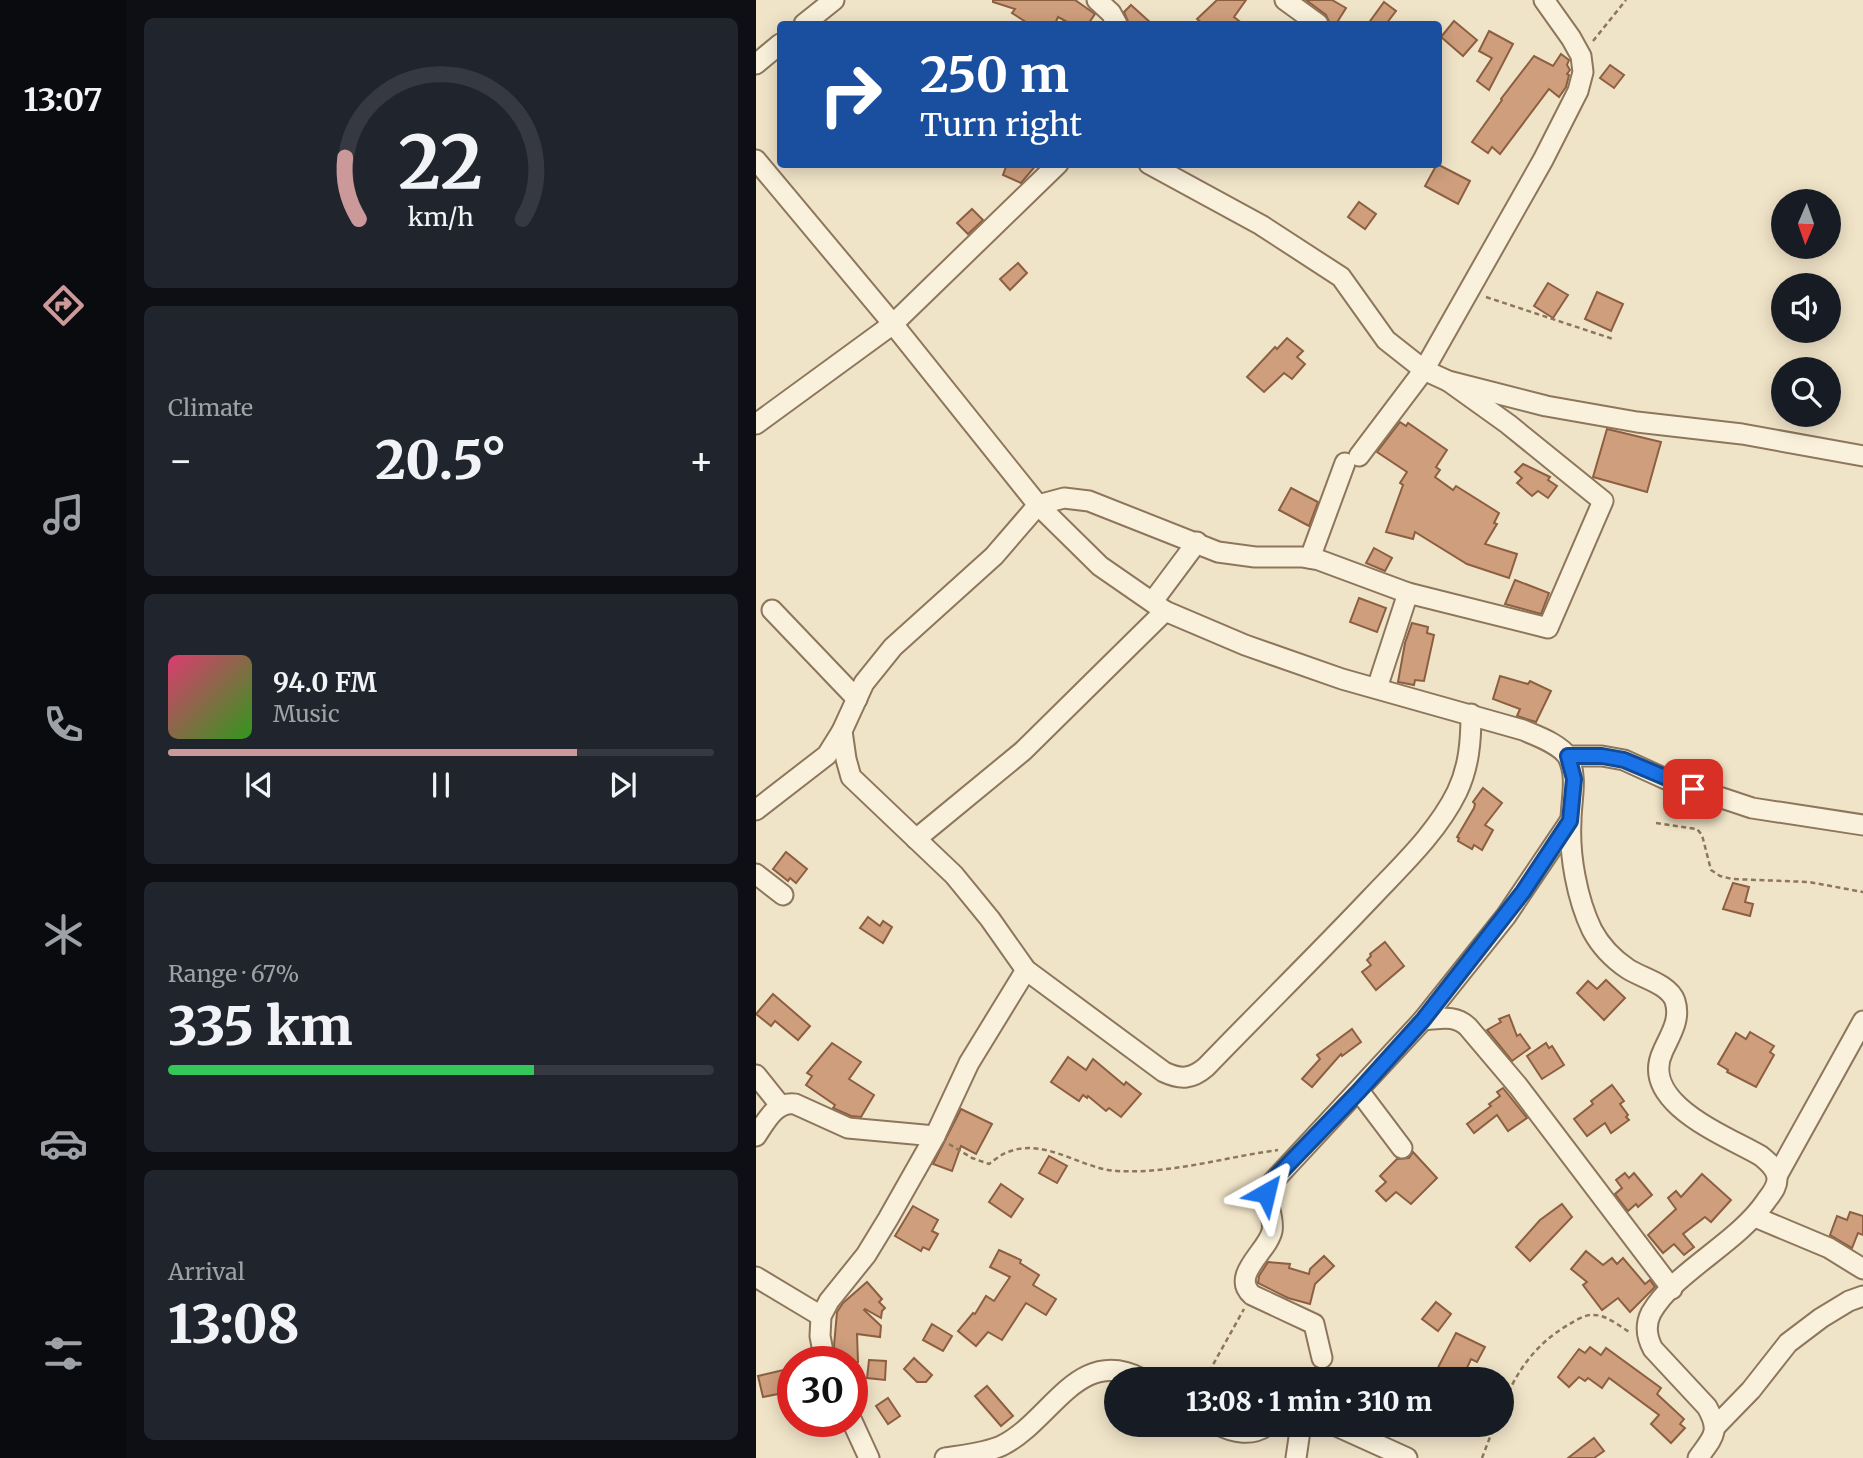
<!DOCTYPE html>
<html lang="en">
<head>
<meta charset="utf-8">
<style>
  :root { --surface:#171b24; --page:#20242c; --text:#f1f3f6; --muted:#9ea1a6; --line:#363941; --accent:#cc999b }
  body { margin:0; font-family:Merriweather,serif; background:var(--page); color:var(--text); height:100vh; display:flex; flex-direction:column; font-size:26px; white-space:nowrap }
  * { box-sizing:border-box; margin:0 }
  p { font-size:23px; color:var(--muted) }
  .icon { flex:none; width:38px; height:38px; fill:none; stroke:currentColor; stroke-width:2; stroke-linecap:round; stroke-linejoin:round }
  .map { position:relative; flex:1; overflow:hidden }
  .drawer { display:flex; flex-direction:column; gap:18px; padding:18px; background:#0d0f14; width:630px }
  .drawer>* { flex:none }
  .hud { position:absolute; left:21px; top:21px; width:665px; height:147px; border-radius:7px; box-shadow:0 4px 18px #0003; background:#1a4fa0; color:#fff; overflow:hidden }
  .needle { width:46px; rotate:182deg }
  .tools { position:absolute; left:1015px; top:189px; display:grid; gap:14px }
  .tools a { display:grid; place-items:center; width:70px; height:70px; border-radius:50%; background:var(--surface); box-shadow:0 4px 18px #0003; font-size:35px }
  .speed { position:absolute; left:21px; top:1346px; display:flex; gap:14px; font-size:35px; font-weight:700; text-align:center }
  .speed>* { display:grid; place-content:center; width:91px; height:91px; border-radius:50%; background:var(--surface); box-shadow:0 4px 18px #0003; line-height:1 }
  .speed .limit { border:10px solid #d22; background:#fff; color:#111 }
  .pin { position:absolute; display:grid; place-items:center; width:60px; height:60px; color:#fff; margin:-30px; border-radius:14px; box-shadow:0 4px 10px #0006 }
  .me { position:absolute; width:77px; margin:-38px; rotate:37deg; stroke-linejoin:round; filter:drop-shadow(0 0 5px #0008) }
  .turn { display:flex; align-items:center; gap:24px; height:147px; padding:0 28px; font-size:32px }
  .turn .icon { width:91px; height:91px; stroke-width:2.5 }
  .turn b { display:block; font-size:49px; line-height:60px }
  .big { font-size:52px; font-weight:800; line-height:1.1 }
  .drawer .widget { flex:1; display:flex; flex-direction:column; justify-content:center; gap:10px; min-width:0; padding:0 24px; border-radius:10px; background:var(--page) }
  .drawer .dial { align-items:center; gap:0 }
  .dial svg { height:182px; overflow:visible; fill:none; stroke:var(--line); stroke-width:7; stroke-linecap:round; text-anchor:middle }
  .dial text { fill:var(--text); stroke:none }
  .song { display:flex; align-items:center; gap:21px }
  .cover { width:84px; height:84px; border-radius:10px; background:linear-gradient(135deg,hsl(340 70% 55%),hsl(110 70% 35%)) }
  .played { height:7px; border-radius:4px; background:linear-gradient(90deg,var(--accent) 75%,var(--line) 75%) }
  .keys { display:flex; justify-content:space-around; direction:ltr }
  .heat { display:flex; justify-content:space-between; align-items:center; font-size:38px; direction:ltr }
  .charge { height:10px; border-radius:5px; background:linear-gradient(90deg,#34c759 67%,var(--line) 0) }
  .trip { position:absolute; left:348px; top:1367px; width:410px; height:70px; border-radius:35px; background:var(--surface); box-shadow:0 4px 18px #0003; font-weight:800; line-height:70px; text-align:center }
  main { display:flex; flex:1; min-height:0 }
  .dock { display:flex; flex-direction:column; width:126px; justify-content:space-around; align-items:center; background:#090b0e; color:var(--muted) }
  .dock .icon { width:49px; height:49px }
  .dock .active { color:var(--accent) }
  .dock b { font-size:32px; color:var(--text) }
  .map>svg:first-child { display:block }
</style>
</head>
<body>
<main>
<nav class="dock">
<b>13:07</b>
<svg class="icon active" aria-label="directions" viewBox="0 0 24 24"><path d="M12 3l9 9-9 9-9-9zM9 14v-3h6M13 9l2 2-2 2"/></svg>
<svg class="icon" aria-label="music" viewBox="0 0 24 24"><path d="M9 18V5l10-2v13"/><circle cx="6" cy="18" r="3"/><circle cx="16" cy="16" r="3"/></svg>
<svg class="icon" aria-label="phone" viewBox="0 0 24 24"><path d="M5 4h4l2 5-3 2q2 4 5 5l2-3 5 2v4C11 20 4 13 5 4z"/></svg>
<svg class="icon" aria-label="climate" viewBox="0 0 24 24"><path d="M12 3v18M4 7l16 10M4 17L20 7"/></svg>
<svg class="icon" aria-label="car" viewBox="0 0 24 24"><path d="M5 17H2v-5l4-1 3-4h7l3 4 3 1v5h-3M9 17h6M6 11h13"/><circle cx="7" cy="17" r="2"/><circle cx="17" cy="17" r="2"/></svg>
<svg class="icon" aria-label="filters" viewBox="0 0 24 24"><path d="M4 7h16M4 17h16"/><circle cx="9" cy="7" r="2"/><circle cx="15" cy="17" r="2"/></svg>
</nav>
<section class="drawer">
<div class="widget dial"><svg viewBox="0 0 100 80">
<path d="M14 69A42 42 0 1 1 86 69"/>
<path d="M14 69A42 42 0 0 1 8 42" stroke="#cc999b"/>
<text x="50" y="56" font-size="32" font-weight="700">22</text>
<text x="50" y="72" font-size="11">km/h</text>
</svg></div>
<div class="widget"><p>Climate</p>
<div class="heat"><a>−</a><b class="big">20.5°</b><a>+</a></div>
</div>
<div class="widget">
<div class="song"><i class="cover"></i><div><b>94.0 FM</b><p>Music</p></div></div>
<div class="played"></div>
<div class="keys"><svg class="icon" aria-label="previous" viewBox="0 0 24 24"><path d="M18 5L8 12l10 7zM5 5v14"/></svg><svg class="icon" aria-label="pause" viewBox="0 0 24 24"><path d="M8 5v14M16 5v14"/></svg><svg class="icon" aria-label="next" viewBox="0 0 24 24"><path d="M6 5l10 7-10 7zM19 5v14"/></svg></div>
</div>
<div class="widget"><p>Range · 67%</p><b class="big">335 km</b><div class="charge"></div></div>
<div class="widget"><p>Arrival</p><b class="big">13:08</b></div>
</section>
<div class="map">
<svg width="1107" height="1458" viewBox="0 0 1107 1458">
  <rect width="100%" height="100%" fill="#f0e4c8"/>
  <g fill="#cf9f7d" stroke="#8d5f41" stroke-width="2">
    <polygon points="237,0 319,0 339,14 332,24 315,24 302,17 299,24 273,24 256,13 259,9 237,2"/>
    <polygon points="461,0 490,0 478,17 487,24 447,24 441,19"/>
    <polygon points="550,0 576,0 590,8 580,24 574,24 570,15"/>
    <polygon points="628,2 640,11 630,24 612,24"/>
    <polygon points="375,5 396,24 373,24 368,12"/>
    <polygon points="698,21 721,40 707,56 685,37"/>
    <polygon points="733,31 757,44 733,90 721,81 736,58 723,51"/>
    <polygon points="805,54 813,60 811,65 814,70 811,74 813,75 810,87 803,97 793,89 744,154 736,147 732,153 716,142 746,100 745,99 778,56 797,66"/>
    <polygon points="854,65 868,75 858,88 844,78"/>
    <polygon points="251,164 281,164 265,183 247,175"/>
    <polygon points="681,164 714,181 702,204 669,186"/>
    <polygon points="603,202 620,214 609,229 592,217"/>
    <polygon points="216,209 227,220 212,234 201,223"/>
    <polygon points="262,263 271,273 254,290 244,279"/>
    <polygon points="792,283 812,295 797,318 778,306"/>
    <polygon points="841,292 867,304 855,331 829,319"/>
    <polygon points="531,338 547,351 541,357 549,364 536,379 528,373 508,392 491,377 519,347 521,349"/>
    <polygon points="644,422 650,426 652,423 691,450 680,467 684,470 679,477 697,490 700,486 743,513 738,523 741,524 729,544 761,554 753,578 711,564 659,532 657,539 630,532 647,485 644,483 651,472 621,452"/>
    <polygon points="851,429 905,442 891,492 837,477"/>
    <polygon points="767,464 794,477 792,480 801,486 792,498 782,491 776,496 761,483 766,478 759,472"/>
    <polygon points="535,488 562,502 553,526 523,510"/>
    <polygon points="618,548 636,558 629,571 610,563"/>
    <polygon points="759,580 793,593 785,614 749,604"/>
    <polygon points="603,598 630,608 621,632 594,622"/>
    <polygon points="656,623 672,627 671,633 678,635 668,681 659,680 658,685 642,682 649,643"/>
    <polygon points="744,676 772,684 774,681 795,691 780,722 761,716 764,709 737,699"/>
    <polygon points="727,788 746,803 729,825 737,830 726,850 718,845 716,849 702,841 703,838 701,837 718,808 719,804 717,802"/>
    <polygon points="30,852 51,869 40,883 34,878 32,881 17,869"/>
    <polygon points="977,883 993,887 989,902 997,904 994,916 967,909"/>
    <polygon points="112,917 124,926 127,921 136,927 127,943 104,928"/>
    <polygon points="629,942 648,966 620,990 606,972 615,965 611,960 615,956 614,954"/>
    <polygon points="850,980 869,998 848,1020 821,993 832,981 841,989"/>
    <polygon points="17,994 54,1026 42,1040 19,1021 15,1026 0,1014"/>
    <polygon points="753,1015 761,1036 764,1034 774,1048 756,1061 731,1030 745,1022 743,1019"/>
    <polygon points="596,1029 605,1042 586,1056 585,1054 556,1087 546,1079 564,1059 561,1055"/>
    <polygon points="994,1032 1018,1046 1014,1052 1018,1055 1000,1087 971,1072 972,1070 962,1064 980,1033 990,1039"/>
    <polygon points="76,1043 105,1062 93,1079 118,1095 105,1117 95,1116 77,1108 79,1105 50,1085 56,1076 51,1073"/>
    <polygon points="790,1043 793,1048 796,1046 808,1065 786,1079 771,1056"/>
    <polygon points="312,1057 330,1070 337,1059 368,1085 370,1082 385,1094 365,1117 353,1108 350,1111 332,1096 331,1098 327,1095 323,1101 295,1082"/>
    <polygon points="856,1085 868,1101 864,1104 872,1115 870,1117 873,1120 855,1133 849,1123 831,1136 818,1119 837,1104 835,1101"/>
    <polygon points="747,1088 771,1118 752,1131 741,1115 718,1133 711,1124 735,1106 733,1104 744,1096 741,1092"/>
    <polygon points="205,1109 236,1124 220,1154 205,1146 196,1171 177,1164"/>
    <polygon points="657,1152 681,1178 655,1204 640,1192 630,1201 620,1191 630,1182 624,1176 641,1159 653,1158"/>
    <polygon points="293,1156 311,1166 301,1183 283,1173"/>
    <polygon points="869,1173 873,1178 878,1173 896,1195 882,1207 880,1204 872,1211 859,1194 866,1188 860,1180"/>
    <polygon points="946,1174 975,1200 955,1222 949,1217 927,1234 938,1247 928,1255 918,1244 907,1253 892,1235 920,1209 912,1198 920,1191 925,1197"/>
    <polygon points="245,1184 267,1199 255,1217 233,1202"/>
    <polygon points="806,1204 816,1217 774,1261 760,1247 784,1220"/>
    <polygon points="157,1206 182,1220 176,1231 182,1234 173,1250 167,1247 165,1251 139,1236"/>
    <polygon points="1094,1212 1107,1216 1107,1235 1102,1233 1096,1248 1074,1235 1081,1216 1091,1220"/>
    <polygon points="243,1250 265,1260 264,1263 283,1275 277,1285 300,1299 290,1315 270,1303 246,1340 232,1332 220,1346 202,1331 217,1313 219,1314 230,1296 238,1301 254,1277 234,1267"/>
    <polygon points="830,1251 847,1265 856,1258 861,1264 867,1258 889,1284 894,1280 899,1287 874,1312 862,1298 846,1310 827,1285 831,1282 815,1269"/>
    <polygon points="568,1256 578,1266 559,1284 554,1304 532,1298 502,1283 503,1276 512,1262 534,1264 533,1268 553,1274 554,1269"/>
    <polygon points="111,1282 126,1299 123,1302 129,1308 126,1311 125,1318 109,1309 108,1310 125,1326 124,1337 101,1334 102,1362 89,1362 89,1359 81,1359 78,1346 81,1312 87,1303"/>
    <polygon points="680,1302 695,1314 682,1331 666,1319"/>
    <polygon points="176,1324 196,1336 187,1351 167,1340"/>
    <polygon points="700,1333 729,1347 721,1362 715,1359 706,1379 676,1379"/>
    <polygon points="834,1347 845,1355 850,1348 905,1388 901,1394 928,1419 924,1424 929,1428 915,1443 895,1424 903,1415 853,1378 846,1388 832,1378 829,1381 823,1377 813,1387 802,1377 823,1349 829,1353"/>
    <polygon points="158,1358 176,1375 170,1382 161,1382 148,1369"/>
    <polygon points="113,1360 130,1361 129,1380 111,1378"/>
    <polygon points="32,1369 37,1391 7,1397 2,1376"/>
    <polygon points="231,1386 257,1416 245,1426 219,1396"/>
    <polygon points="132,1398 144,1416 132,1424 120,1406"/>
    <polygon points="838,1438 848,1451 838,1458 812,1458"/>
  </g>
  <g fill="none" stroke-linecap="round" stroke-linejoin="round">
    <defs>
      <g id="minor">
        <polyline points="341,0 355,13 361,24"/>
        <polyline points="529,0 562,24"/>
        <polyline points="48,24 78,0"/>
        <polyline points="0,64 24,44"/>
        <path d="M0,160l137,164 145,181 62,61 65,45 80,34 97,34 181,51c14,6 37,14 45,27 10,20 3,43 3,64 -2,34 6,78 21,109 8,15 21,29 36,39 14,9 41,15 47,32 6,19 -5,34 -12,50 -25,52 64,85 98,105 7,6 15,12 16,21 1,10 -6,17 -11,24 -29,43 -91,70 -115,112 -6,12 -4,25 2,36l54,58c14,25 6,30 -9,51"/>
        <polyline points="393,164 505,225 585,277 630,340 668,370 692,381 790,406 881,422 986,434 1107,456"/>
        <polyline points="0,424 137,324 302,164"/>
        <polyline points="603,456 668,370 787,160 822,91 827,72 825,56 815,38 788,0"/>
        <polyline points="554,558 589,463"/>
        <polyline points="397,601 441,542"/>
        <polyline points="16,610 101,699"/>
        <polyline points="621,688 652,593"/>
        <path d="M86,731l4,28 5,18 103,98 36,44 36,51 138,102c17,8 28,7 42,-5 54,-56 110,-111 164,-168 30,-32 67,-66 87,-107 12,-25 14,-51 14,-78"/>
        <polyline points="812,756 846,756 868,760 912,780 996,808 1107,825"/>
        <polyline points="0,810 71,755 86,731 108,683 137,647 238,556 282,505 308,498 333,501 462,552 499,557 546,557 563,560 652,593 792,628 847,501 752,424 692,381"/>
        <polyline points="160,839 267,751 409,611"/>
        <polyline points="0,874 27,895"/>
        <path d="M667,1020c17,-1 32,-6 45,7l50,59 154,203"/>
        <polyline points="0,1075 24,1105"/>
        <polyline points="603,1091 646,1148"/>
        <path d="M0,1136c10,-15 20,-35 39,-32l53,24 87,8"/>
        <polyline points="1021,1176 1107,1021"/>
        <polyline points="999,1217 1073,1248 1107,1269"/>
        <polyline points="0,1277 65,1316"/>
        <path d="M566,1358l-8,-34 -62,-29c-22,-20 16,-44 20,-64 3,-15 -8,-29 -4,-44l155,-167 83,-104 64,-95"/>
        <polyline points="69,1362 64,1336 65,1316 73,1301 110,1255 132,1219 179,1136 213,1063 270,970"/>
        <polyline points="96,1421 113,1458"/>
        <path d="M461,1424c16,9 36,13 52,0"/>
        <polyline points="576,1424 651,1458"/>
        <polyline points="960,1426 995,1390 1032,1343 1065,1318 1093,1301 1107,1296"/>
        <path d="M189,1458c19,-3 42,-5 58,-13 49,-25 75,-100 139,-66"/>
        <polyline points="540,1458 545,1424"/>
      </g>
    </defs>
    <use href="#minor" stroke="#8d765c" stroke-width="23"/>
    <g stroke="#8d765c" stroke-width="2.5" stroke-dasharray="5 3.5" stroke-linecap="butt">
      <polyline points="837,41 870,0"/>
      <polyline points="730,297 857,339"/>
      <polyline points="900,823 941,829 946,835 955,870 964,876 976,879 1053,882 1107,892"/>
      <path d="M193,1144l23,14 17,6c6,-4 12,-10 19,-12 37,-15 73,17 109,19 55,3 108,-14 161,-21"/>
      <polyline points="449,1379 488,1309"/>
      <path d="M746,1408c13,-35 33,-64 66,-83 7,-4 15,-10 24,-10 14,-1 27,11 39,18"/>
      <polyline points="726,1458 739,1424"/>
    </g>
    <use href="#minor" stroke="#faf1dc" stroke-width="19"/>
  </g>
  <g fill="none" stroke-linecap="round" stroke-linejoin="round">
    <defs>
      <polyline id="route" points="510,1193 516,1181 603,1091 667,1020 767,892 814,821 818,779 812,756 846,756 868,760 937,789"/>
    </defs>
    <use href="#route" stroke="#114b97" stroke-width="18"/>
    <use href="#route" stroke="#1a73e8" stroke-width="12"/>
  </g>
</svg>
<div class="tools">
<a><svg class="needle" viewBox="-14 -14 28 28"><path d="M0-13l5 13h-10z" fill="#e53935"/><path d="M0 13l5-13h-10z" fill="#9ea1a6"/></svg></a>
<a><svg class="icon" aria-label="sound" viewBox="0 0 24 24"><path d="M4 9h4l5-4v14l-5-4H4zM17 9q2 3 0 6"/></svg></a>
<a><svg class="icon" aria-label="search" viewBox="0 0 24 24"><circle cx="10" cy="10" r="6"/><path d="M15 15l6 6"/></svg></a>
</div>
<div class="speed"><div class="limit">30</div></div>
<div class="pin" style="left:937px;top:789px;background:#d93025"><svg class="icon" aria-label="arrive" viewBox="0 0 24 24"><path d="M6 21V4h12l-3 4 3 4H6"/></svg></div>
<svg class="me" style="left:510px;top:1193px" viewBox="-20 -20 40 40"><path d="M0-17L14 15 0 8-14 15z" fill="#1a73e8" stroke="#fff" stroke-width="4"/></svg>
<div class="trip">13:08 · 1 min · 310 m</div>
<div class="hud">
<div class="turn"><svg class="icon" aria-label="right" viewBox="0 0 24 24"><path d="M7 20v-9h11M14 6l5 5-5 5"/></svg><div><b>250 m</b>Turn right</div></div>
</div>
</div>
</main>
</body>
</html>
